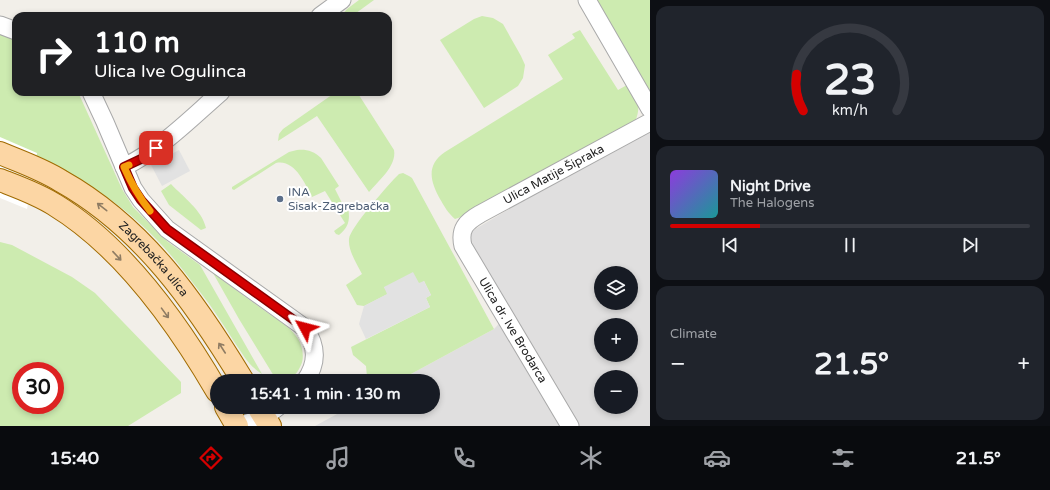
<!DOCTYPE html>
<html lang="en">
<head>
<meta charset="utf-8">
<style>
  :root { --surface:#171b24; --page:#20242c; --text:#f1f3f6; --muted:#9ea1a6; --line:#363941; --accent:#d40000 }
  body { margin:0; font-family:"Varela Round",sans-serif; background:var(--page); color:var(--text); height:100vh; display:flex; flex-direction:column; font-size:15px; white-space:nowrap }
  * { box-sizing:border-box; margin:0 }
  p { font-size:13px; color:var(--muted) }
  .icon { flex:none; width:22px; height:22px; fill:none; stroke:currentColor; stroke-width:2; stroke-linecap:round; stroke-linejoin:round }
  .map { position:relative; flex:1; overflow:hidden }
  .drawer { display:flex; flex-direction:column; gap:6px; padding:6px; background:#0d0f14; width:400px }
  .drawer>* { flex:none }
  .guide { position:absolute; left:12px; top:12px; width:380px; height:84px; border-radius:12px; box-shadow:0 2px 6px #0003; background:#202124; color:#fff; overflow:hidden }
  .fabs { position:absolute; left:594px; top:266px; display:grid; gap:8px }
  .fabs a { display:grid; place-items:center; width:44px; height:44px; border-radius:50%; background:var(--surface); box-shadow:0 2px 6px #0003; font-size:20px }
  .speed { position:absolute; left:12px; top:362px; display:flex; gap:8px; font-size:20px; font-weight:700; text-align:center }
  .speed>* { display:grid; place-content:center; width:52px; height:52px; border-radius:50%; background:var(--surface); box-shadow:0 2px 6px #0003; line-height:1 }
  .speed .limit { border:6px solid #d22; background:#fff; color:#111 }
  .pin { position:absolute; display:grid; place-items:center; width:34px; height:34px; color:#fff; margin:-17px; border-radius:8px; box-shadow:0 2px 6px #0006 }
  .me { position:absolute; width:44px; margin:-22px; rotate:308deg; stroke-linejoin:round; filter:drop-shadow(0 0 3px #0008) }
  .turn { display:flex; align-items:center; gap:14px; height:84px; padding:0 16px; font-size:18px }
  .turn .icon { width:52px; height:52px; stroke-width:2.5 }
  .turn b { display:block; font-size:28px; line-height:34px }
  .big { font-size:30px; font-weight:800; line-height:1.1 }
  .drawer .widget { flex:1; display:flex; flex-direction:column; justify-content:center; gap:6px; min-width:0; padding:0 14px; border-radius:12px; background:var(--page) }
  .drawer .dial { align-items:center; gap:0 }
  .dial svg { height:104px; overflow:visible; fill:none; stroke:var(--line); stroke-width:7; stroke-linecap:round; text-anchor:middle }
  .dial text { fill:var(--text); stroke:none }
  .song { display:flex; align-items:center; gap:12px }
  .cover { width:48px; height:48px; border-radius:6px; background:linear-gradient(135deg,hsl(270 70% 55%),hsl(180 70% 35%)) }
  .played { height:4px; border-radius:2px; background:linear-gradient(90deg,var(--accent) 25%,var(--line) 25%) }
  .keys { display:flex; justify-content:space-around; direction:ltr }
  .heat { display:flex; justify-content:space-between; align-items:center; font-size:22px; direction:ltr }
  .trip { position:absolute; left:210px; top:374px; width:230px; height:40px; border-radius:20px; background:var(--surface); box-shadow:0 2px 6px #0003; font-weight:800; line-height:40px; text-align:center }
  .tabs { display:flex; height:64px; justify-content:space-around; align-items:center; background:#090b0e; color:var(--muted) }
  .tabs .icon { width:28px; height:28px }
  .tabs .active { color:var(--accent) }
  .tabs b { font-size:18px; color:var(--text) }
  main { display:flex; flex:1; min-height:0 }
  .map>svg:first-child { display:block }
</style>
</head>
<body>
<main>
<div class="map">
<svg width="650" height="426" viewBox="0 0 650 426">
  <rect width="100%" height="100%" fill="#f2efe9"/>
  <path fill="#e0dfdf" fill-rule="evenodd" d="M650,126v300h-335l35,-19h83v-26h-35l96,-52 15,-16 -42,-79zM601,273h30v30h-30zM601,325h30v30h-30zM601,377h30v30h-30z"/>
  <g fill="#cdebb0" fill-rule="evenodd">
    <polygon points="359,0 374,0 352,16 341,16 347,9"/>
    <polygon points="595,0 650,0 650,91 642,81"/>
    <polygon points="482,16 493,18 503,24 521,56 525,65 523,78 518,86 484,108 440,40 474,19"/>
    <path d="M580,30l38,60 9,-5c10,15 15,19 8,37l-168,93 -12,4c-7,-6 -11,-13 -15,-20 -10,-18 -14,-34 5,-47l118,-73 -15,-24 27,-17 -3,-4z"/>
    <path d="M0,34l16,5v53h62l44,97 11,18 35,35 32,23 62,109c-15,-10 -17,-17 -27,-31 -11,-17 -22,-35 -35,-51 -14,-18 -28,-37 -44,-53 -44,-46 -99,-75 -156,-100z"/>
    <path d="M336,92h21l37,58c3,16 -16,31 -25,42l-52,-76 -39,25 1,-7 4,-5z"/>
    <path d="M297,150c9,-1 17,1 24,8l18,28 -4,3 8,16 4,-2c3,13 4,23 -8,32l-3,-1 -2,-3 11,-8 -20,-32 -13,6c-7,-13 -17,-38 -36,-34l-42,27 -2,-1v-2l57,-35z"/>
    <path d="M403,173l6,3 3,2 82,151 -96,52h-35l4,-4 -1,-11 -13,-11 -2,-8 79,-40 -4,-9 5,-3 -7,-14 -4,3 -36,3 4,7 -24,12 -7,-1 -11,-20 16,-11c-5,-10 -14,-23 -13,-35 1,-11 36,-50 45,-60l5,-5z"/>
    <path d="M171,184c12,13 31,26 35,44l-5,2 -32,-25 -8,-14z"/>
    <path d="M0,242l12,3 60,32 23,16 86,89v11l-53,33h-128zM21,371h34v34h-34z"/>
    <path d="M213,273c17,13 34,25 52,38 10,7 24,15 31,25 6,7 9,21 5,29 -5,12 -12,15 -24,16l-38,-62z"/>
  </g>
  <g fill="#e2e2e2">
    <polygon points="179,150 190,171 162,186 151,165"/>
    <polygon points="413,272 419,283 424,281 431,295 426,298 430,307 366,339 359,324 364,306 387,294 384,287"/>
  </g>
  <polygon fill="#fff" points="0,137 37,153 27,209 0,198"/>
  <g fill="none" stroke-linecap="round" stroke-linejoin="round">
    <defs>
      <g id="minor">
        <polyline points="587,0 650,109"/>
        <polyline points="320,16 342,0"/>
        <polyline points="0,25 16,31"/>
        <path d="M91,92l14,30 28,66 8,12 26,29 138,99c12,18 13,35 0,53"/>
        <path d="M124,167c37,-18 66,-48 97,-75"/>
        <polyline points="239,426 265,417 278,407"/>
        <path id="s1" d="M570,426l-107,-180c-4,-17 3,-24 17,-32l170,-92"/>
      </g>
      <g id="primary">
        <path id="s2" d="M0,153c21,9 42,16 61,28 82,46 134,121 182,200"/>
        <path d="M0,180c18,7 38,14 55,25 67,41 123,119 162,186"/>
        <polyline points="226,407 237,426"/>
        <polyline points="258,407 270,426"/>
      </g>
    </defs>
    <use href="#minor" stroke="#a9a9a9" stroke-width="19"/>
    <use href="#primary" stroke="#a06b00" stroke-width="24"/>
    <use href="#minor" stroke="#fff" stroke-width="17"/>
    <use href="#primary" stroke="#fcd6a4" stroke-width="22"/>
  </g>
  <defs><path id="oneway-shaft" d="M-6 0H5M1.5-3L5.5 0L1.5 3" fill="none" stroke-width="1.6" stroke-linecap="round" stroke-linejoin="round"/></defs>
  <g stroke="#8f7c63">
    <use href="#oneway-shaft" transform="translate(102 207) rotate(-142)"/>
    <use href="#oneway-shaft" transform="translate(117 256) rotate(47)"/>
    <use href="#oneway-shaft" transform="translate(165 313) rotate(54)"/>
    <use href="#oneway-shaft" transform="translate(222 348) rotate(-123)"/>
  </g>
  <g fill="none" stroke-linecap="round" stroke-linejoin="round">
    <defs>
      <polyline id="route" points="156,148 141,159 124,167 133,188 141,200 167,229 305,328"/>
    </defs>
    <use href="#route" stroke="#8a0000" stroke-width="10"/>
    <use href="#route" stroke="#d40000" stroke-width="7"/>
    <path stroke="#f59e0b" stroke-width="7" d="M129,165l-5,2c7,16 15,30 26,44"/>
  </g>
  <circle fill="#5c6f8a" stroke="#fff" stroke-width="1.5" cx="280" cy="199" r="4"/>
  <g text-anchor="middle" stroke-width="4" stroke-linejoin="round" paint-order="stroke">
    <g font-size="12" fill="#222" stroke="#fff">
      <text dy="4" stroke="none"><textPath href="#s1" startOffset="333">Ulica Matije Šipraka</textPath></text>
      <text dy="4" stroke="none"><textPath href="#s2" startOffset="189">Zagrebačka ulica</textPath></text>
      <text transform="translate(513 330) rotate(59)" y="4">Ulica dr. Ive Brodarca</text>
    </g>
    <g font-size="12" fill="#4e5e75" stroke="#fff" text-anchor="start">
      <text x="288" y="196">INA<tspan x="288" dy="14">Sisak-Zagrebačka</tspan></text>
    </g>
  </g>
</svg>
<div class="fabs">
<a><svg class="icon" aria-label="layers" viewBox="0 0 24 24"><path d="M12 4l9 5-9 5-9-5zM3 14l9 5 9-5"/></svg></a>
<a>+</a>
<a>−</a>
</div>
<div class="speed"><div class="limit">30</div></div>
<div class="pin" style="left:156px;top:148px;background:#d93025"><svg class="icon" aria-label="arrive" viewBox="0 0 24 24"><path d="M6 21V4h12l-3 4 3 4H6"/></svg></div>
<svg class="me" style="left:305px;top:328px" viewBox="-20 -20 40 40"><path d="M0-17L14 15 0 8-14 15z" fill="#d40000" stroke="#fff" stroke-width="4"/></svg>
<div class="trip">15:41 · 1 min · 130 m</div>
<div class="guide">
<div class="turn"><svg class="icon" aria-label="right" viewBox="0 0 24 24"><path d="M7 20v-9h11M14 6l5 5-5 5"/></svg><div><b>110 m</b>Ulica Ive Ogulinca</div></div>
</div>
</div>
<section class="drawer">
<div class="widget dial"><svg viewBox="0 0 100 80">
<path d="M14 69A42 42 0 1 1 86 69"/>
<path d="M14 69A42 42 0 0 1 9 41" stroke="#d40000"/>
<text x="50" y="56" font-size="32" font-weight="700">23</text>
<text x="50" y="72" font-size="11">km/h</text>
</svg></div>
<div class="widget">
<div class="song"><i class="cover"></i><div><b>Night Drive</b><p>The Halogens</p></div></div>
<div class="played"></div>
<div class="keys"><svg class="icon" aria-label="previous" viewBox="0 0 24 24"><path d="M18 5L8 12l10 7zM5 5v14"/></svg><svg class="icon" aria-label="pause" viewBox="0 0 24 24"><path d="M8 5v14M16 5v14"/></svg><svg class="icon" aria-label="next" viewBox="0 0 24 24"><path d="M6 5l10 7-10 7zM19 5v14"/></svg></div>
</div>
<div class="widget"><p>Climate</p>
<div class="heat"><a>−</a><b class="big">21.5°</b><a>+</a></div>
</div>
</section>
</main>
<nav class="tabs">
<b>15:40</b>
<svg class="icon active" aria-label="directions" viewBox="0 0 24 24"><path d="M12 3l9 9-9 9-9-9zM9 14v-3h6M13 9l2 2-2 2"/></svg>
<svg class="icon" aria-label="music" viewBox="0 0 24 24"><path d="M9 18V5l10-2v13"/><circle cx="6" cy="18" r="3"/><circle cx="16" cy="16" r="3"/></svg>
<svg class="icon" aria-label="phone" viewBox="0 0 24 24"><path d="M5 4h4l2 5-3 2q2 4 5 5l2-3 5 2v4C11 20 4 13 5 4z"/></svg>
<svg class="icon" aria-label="climate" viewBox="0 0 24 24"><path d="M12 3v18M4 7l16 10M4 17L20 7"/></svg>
<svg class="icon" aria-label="car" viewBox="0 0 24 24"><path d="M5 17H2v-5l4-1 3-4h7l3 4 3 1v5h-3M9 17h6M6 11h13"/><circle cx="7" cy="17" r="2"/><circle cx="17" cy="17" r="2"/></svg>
<svg class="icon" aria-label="filters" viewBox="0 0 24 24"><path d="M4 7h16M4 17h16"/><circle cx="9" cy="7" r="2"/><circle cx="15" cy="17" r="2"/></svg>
<b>21.5°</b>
</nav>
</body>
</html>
